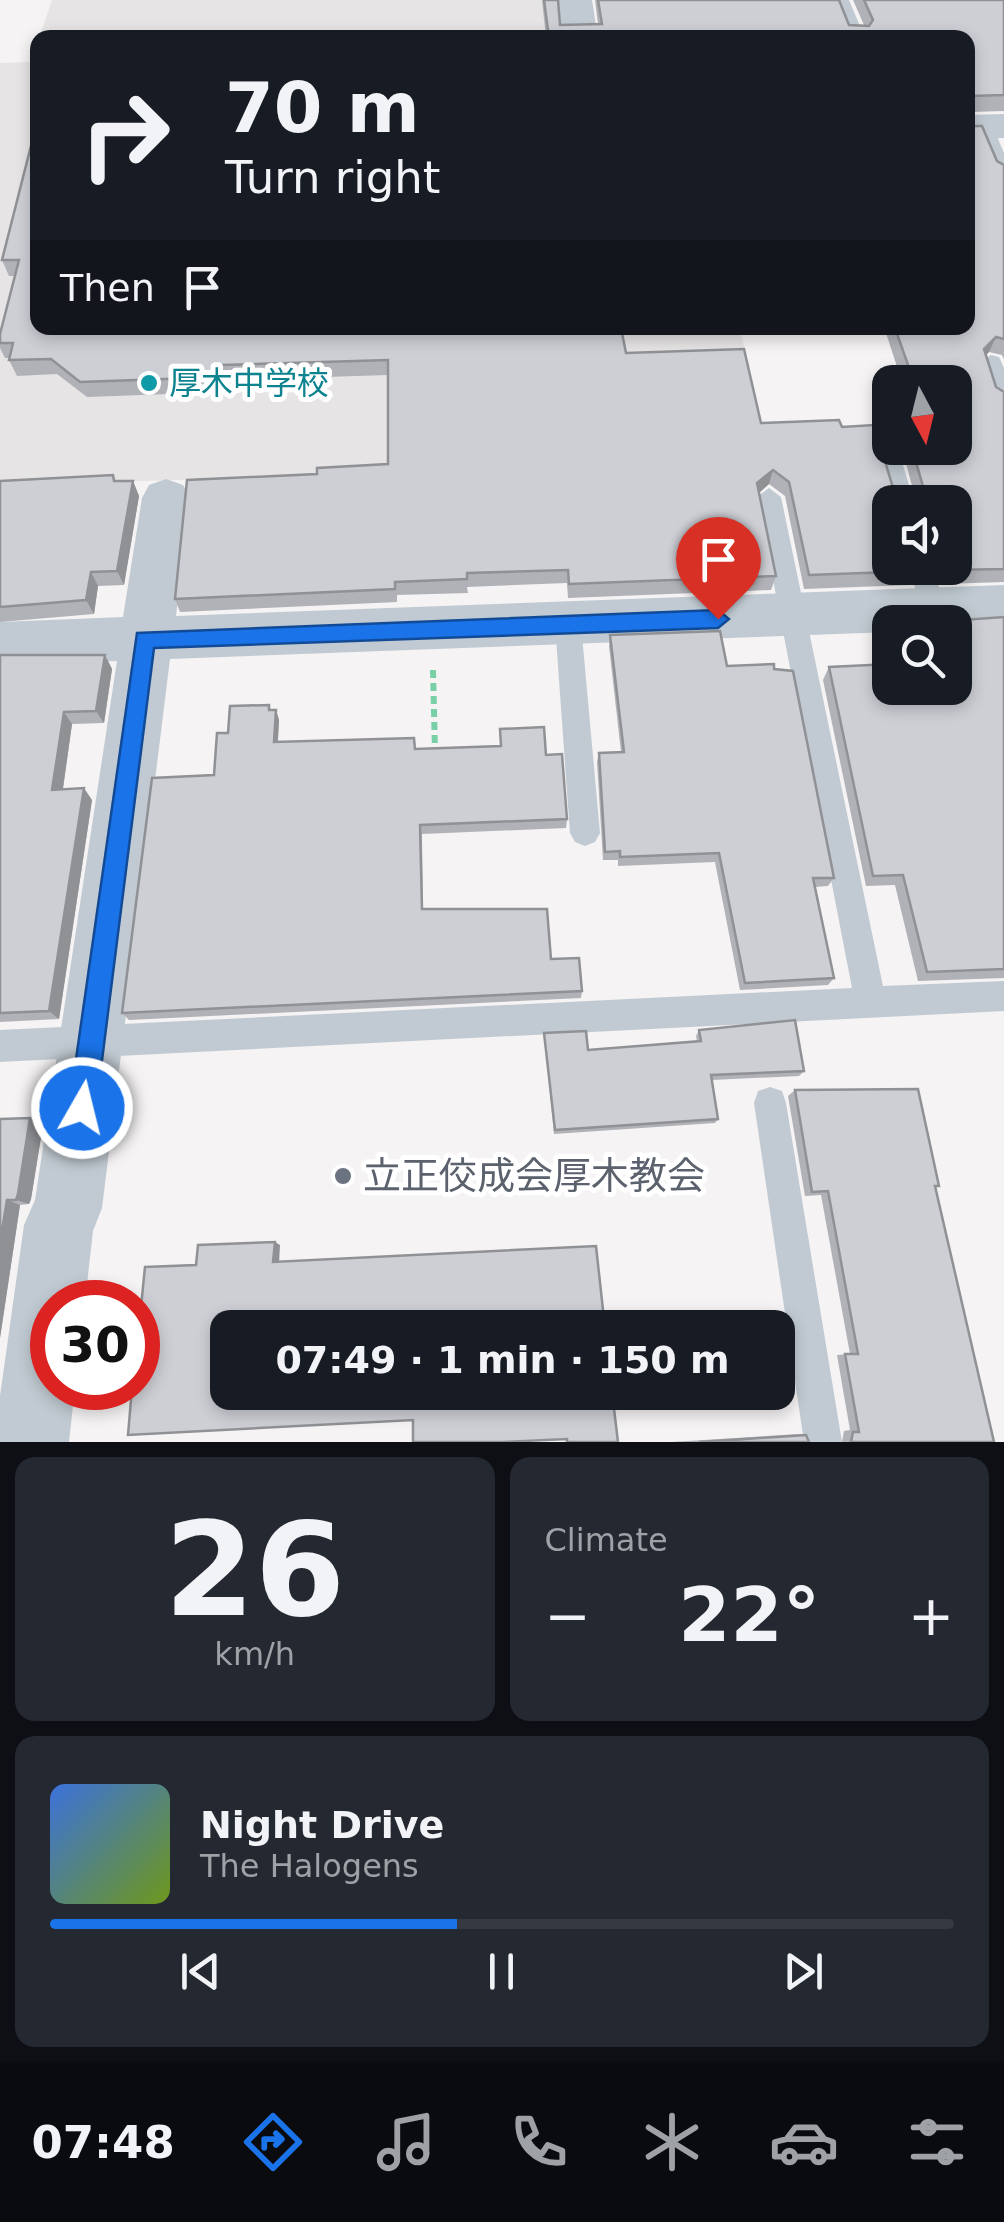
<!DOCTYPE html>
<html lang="en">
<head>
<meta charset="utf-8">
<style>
  :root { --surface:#171b24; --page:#242831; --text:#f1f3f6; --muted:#9ea1a6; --line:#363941; --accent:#1a73e8 }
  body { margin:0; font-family:"DejaVu Sans","Noto Sans JP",sans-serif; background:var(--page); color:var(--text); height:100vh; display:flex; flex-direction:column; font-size:38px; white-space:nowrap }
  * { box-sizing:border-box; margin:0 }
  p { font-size:32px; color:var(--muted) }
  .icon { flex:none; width:55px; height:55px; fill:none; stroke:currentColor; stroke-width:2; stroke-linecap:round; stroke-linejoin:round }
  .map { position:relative; height:1442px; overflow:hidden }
  .details { display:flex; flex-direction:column; gap:15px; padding:15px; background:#0d0f14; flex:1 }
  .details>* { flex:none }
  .guide { position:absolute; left:30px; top:30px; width:945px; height:305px; border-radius:20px; box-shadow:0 5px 15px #0003; background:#171b24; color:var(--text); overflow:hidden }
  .needle { width:65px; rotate:173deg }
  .tools { position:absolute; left:872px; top:365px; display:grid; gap:20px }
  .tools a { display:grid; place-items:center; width:100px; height:100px; border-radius:20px; background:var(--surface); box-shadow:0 5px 15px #0003; font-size:50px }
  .speed { position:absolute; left:30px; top:1280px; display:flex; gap:20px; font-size:50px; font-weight:700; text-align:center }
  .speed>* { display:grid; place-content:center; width:130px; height:130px; border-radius:50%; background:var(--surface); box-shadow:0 5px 15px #0003; line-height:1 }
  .speed .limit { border:15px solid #d22; background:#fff; color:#111 }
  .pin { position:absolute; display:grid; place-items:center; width:85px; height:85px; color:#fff; margin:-102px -42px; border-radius:50% 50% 50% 0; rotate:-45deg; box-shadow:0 0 10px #0007 }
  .pin .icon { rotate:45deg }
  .me { position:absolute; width:110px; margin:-55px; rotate:8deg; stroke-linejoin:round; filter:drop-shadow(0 0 8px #0008) }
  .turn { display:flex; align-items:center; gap:35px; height:210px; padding:0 30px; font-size:45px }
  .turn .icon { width:130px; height:130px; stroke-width:2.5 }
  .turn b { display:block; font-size:70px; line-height:85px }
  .then { display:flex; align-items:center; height:95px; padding:0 30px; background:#0003; gap:20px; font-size:38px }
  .big { font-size:75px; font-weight:600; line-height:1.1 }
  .details .widget { flex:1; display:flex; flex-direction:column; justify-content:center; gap:15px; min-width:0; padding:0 35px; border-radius:20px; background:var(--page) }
  .details .dial { align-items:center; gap:0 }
  .dial b { font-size:130px; line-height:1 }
  .song { display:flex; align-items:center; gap:30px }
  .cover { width:120px; height:120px; border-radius:15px; background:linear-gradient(135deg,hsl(220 70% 55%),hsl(80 70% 35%)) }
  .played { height:10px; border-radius:5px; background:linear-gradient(90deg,var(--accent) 45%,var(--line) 45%) }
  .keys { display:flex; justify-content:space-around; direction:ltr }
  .heat { display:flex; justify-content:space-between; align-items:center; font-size:55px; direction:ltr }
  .details .tiles { flex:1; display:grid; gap:15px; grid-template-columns:1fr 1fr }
  .widget:last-child { grid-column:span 2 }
  .trip { position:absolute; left:210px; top:1310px; width:585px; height:100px; border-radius:20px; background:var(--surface); box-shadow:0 5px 15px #0003; font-weight:600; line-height:100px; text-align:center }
  .tabs { display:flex; height:160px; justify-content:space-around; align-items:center; background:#090b0e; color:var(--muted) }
  .tabs .icon { width:70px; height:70px }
  .tabs .on { color:var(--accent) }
  .tabs b { font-size:45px; color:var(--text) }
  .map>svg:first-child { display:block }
</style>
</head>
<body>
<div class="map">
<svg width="1004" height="1442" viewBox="0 0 1004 1442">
  <rect width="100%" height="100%" fill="#f5f3f3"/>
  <g fill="#e6e4e5">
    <polygon points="52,0 562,0 567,38 39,38"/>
    <polygon points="37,41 38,328 740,328 764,444 392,474 0,485 0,63 30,62"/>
  </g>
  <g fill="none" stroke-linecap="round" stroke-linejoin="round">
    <polyline stroke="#7ad0a6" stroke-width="6" stroke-dasharray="8 5" stroke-linecap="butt" points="433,670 435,752"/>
    <g fill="#c1cad2" fill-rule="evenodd">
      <polygon points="811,0 849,0 865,38 847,38 835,7 812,6"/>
      <polygon points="976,123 993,127 1004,153 1004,182 994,176 973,127"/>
      <polygon points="991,355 999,357 1004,368 1004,409 992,401 980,363"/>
      <polygon points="881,419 890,423 890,448 898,448 914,502 890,502 869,428"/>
      <polygon points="769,488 781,497 883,986 1004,981 1004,1011 0,1062 0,1030 852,988 757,497"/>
      <polygon points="909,568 933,568 946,610 942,617 924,617"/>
      <polygon points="568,613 577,616 581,624 600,833 595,842 585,846 575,842 570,833 555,624 559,616"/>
      <polygon points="770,1087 782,1091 786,1103 842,1442 804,1442 754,1103 758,1091"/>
    </g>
    <g fill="#c1cad2" fill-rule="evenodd">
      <polygon points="558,0 592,0 598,38 562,38"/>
      <polygon points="1004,114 1004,138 968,139 968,115"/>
      <polygon points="166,479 183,485 190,498 176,616 1004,585 1004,627 955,629 955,622 890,622 890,632 170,659 102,1208 93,1231 85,1302 52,1302 52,1388 75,1388 69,1442 0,1442 0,1396 24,1225 35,1200 117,661 0,666 0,622 123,617 142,498 149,485"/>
    </g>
  </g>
  <g fill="#b0b2b7">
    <polygon points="542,0 558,0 560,25 598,24 595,0 839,0 849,25 864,25 853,0 1004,0 1004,111 971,112 971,126 997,161 1004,165 1004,359 1002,355 989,352 986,355 996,387 1004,392 1004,582 942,584 936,568 955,568 955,502 890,502 917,571 910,585 804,589 785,496 769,484 759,493 776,576 771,590 568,598 567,583 467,587 468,593 397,595 397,602 180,612 175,599 317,474 388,464 388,375 227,380 225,392 87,397 57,374 17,376 9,360 10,358 5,358 0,348 0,334 15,276 9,276 2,260 38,130 626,353 761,423 842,427 894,491 913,490 902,448 955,448 955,382 902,382 885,330 880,328 968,328 968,38 546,38"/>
    <polygon points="791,328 842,328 792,329"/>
    <polygon points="113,475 116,481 133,481 139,496 124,585 98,586 94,614 0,622 0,481"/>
    <polygon points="901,612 963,620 1004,617 1004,978 918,981 895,885 866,886 823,680 829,667 890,688 955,622 895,622"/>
    <polygon points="610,635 727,666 774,669 834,878 828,886 814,887 834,978 828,985 740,990 715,862 618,866 618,860 603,860 597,762 599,753 621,752 609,646"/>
    <polygon points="0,655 105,655 112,669 104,723 72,724 63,789 92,800 59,1019 0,1022"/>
    <polygon points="269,705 271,710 276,710 279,720 278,742 546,755 567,819 566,828 422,834 423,909 551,959 582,991 581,998 129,1020 122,1013 214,775 228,733"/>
    <polygon points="699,1030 804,1071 799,1076 712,1080 718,1119 715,1123 554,1134 544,1033 588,1050 697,1041 696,1036"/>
    <polygon points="795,1090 939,1186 935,1188 994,1442 842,1442 844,1431 850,1430 837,1355 850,1354 821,1195 805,1196 788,1096"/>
    <polygon points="30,1118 43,1125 31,1199 29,1204 20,1205 0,1338 0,1119"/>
    <polygon points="799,1434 806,1435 809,1442 671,1442"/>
  </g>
  <g fill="#909195">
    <polygon points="996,337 989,352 976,364 984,349"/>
    <polygon points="222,365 227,380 225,392 221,377"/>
    <polygon points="773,470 769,484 753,498 757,483"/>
    <polygon points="133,481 139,496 124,585 117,571"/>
    <polygon points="91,572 98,586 94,614 86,600"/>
    <polygon points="105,655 112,669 104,723 96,711"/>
    <polygon points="276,710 279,720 277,752 274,742"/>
    <polygon points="64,712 72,724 61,802 52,790"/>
    <polygon points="84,788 92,800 59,1019 49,1011"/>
    <polygon points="30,1118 43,1125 31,1199 29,1204 16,1200"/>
    <polygon points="7,1200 20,1205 0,1338 0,1242"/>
    <polygon points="275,1242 280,1245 279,1264 273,1262"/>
  </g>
  <g fill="#cdcfd5" stroke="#909195" stroke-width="2.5">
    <polygon points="544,0 558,0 560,25 602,24 598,0 839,0 849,25 869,26 873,20 864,0 1004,0 1004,95 971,96 971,126 982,126 997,161 1004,165 1004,339 996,337 984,349 996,387 1004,392 1004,569 949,570 948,568 955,568 955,502 890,502 890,568 916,568 917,571 809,575 789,482 773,470 757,483 776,576 569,584 568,570 467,573 467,579 395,582 395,589 175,599 187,480 317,474 317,468 388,464 388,360 222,365 221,377 80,382 51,359 9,360 13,343 0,343 0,334 19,260 2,260 35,130 38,130 38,328 621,328 626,353 744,349 761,423 839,420 842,427 874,425 894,491 924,490 912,448 955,448 955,382 914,382 895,328 968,328 968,38 549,38"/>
    <polygon points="113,475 114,481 133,481 117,571 91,572 86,600 0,607 0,481"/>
    <polygon points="901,612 959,612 963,620 1004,617 1004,969 927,972 903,875 873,876 829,667 890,664 890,688 955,688 955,622 903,622"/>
    <polygon points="720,631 727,666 774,664 774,669 793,671 834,878 813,878 834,978 745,983 719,853 620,857 620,851 605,852 599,753 624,752 610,635"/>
    <polygon points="0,655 105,655 96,711 64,712 52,790 84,788 49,1011 0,1013"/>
    <polygon points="269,705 269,710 276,710 274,742 414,738 415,749 501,746 500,729 544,727 546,755 562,754 567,819 420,825 422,909 547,909 551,959 579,958 582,991 122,1013 152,778 214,775 217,733 228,733 230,706"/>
    <polygon points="795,1020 804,1071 711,1075 718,1119 555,1130 544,1033 586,1031 588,1050 701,1041 699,1030"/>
    <polygon points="918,1089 939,1186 935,1186 994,1442 851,1442 853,1432 859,1432 845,1354 858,1354 828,1191 812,1192 795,1090"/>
    <polygon points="30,1118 18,1194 16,1200 7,1200 0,1242 0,1119"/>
    <polygon points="275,1242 273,1262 596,1246 605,1328 228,1328 228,1392 612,1392 618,1442 567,1442 567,1439 503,1442 413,1442 413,1420 128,1435 132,1388 138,1388 138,1337 145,1267 196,1265 198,1245"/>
    <polygon points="806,1435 809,1442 699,1442"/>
  </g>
  <polygon fill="#1a73e8" stroke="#114b97" stroke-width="2.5" points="718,610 729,619 718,628 154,648 96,1108 92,1118 82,1122 73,1118 69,1108 137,633"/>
  <circle fill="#0f9aa8" stroke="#fff" stroke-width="4" cx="149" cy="383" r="10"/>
  <circle fill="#6b7280" stroke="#fff" stroke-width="4" cx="343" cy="1176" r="10"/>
  <g text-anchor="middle" stroke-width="10" stroke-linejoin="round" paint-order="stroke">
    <g font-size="32" fill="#0d838f" stroke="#fff" text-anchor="start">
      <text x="169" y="394">厚木中学校</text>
    </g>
    <g font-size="38" fill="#5b616d" stroke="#fff" text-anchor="start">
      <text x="363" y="1189">立正佼成会厚木教会</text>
    </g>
  </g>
</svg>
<div class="tools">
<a><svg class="needle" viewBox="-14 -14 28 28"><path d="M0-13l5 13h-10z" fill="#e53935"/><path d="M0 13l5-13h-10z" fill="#9ea1a6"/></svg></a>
<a><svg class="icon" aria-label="sound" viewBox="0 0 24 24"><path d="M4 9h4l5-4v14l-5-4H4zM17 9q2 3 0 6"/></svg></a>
<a><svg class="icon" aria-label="search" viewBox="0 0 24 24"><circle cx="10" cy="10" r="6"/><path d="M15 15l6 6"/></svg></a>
</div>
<div class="speed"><div class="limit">30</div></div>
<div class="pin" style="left:718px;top:619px;background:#d93025"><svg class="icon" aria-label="arrive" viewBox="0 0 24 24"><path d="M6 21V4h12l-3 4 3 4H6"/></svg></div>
<svg class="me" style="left:82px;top:1108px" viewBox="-20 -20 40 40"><circle r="17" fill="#1a73e8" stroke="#fff" stroke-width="3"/><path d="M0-11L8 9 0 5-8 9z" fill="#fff"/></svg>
<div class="trip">07:49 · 1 min · 150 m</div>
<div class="guide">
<div class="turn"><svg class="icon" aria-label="right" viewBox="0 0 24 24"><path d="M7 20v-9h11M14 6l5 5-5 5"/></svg><div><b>70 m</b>Turn right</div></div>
<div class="then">Then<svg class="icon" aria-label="arrive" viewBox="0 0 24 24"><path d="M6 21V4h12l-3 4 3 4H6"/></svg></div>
</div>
</div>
<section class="details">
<div class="tiles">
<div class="widget dial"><b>26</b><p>km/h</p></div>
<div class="widget"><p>Climate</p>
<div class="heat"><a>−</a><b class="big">22°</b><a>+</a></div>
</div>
<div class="widget">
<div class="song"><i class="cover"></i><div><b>Night Drive</b><p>The Halogens</p></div></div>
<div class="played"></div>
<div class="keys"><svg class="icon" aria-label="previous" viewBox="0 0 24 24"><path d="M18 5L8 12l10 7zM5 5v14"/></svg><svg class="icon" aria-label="pause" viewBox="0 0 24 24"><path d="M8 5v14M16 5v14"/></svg><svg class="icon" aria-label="next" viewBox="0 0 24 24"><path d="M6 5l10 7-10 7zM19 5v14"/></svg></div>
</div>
</div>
</section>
<nav class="tabs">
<b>07:48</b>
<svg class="icon on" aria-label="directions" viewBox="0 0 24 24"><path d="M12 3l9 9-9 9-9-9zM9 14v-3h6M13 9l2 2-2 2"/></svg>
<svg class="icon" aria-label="music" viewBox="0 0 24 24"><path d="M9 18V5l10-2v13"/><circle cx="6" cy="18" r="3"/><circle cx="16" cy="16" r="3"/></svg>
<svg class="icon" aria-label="phone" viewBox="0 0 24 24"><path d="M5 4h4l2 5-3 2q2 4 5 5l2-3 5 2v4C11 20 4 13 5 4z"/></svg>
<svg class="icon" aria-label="climate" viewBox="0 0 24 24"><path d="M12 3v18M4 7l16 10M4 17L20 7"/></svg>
<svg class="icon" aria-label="car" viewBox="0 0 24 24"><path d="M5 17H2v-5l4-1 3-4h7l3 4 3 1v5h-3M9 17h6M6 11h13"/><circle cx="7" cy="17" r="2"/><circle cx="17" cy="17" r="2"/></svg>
<svg class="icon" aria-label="filters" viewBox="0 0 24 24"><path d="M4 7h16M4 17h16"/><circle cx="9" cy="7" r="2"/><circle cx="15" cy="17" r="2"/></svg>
</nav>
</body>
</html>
